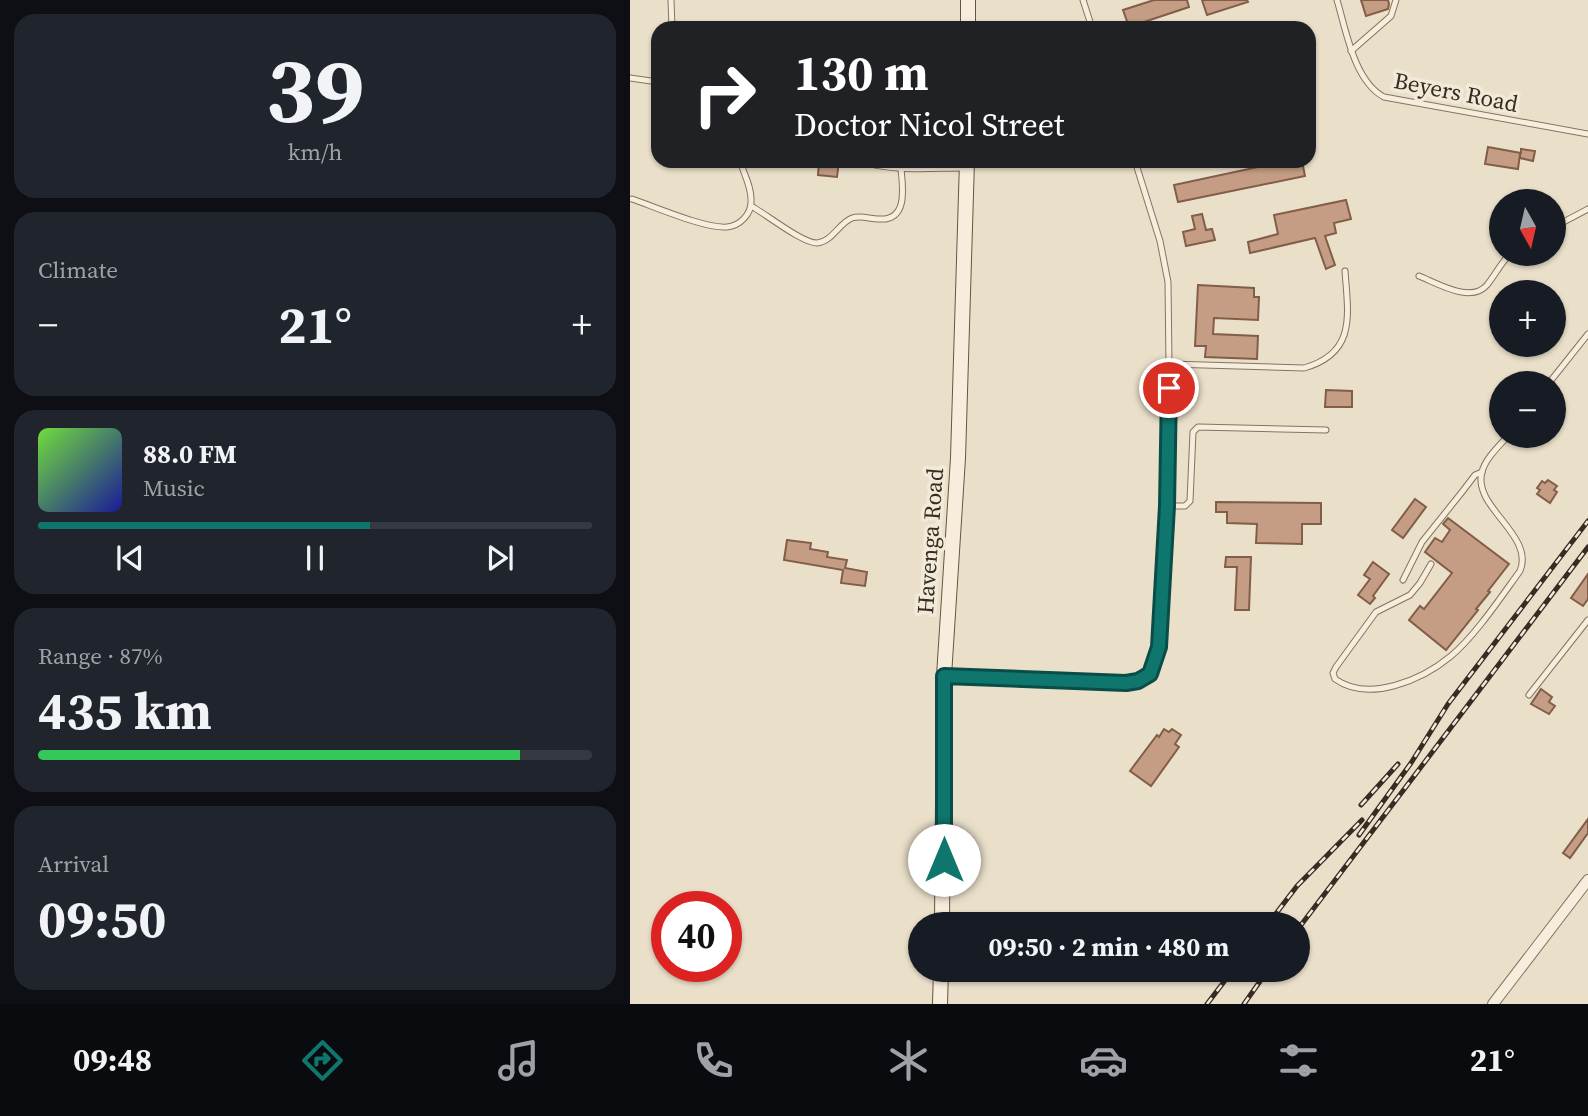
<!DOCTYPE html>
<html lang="en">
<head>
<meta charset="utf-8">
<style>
  :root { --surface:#171b24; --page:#20242c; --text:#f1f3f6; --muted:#9ea1a6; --line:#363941; --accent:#0f766e }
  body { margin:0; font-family:"Source Serif 4",serif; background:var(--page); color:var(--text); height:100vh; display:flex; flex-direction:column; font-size:26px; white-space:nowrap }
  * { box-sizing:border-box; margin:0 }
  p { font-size:23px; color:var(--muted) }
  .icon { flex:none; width:38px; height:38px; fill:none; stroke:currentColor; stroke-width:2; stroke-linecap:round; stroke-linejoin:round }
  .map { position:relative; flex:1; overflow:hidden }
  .details { display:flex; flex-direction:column; gap:14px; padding:14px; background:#0d0f14; width:630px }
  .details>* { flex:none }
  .guide { position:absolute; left:21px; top:21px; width:665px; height:147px; border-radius:21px; box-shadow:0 2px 5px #0004; background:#202124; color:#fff; overflow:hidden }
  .needle { width:46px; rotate:172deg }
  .buttons { position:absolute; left:859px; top:189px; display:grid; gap:14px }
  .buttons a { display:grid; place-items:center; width:77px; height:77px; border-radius:50%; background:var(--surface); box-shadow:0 2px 5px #0004; font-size:35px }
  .speed { position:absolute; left:21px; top:891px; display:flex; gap:14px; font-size:35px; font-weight:700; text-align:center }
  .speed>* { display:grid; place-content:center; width:91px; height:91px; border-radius:50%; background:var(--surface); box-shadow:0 2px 5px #0004; line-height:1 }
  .speed .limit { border:10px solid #d22; background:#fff; color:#111 }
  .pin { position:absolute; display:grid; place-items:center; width:60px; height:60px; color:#fff; margin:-30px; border:4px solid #fff; border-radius:50%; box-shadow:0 2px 7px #0007 }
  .me { position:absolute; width:77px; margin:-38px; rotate:0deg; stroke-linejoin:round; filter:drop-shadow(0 0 5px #0008) }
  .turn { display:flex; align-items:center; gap:24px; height:147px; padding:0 28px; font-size:32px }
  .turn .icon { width:91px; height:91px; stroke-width:2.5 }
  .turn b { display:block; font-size:49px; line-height:60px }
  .big { font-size:52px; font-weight:700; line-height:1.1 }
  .details .tile { flex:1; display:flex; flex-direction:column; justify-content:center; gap:10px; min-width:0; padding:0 24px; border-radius:21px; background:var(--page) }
  .details .dial { align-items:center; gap:0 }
  .dial b { font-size:91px; line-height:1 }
  .song { display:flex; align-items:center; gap:21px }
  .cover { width:84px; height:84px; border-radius:10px; background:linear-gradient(135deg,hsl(100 70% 55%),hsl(240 70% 35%)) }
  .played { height:7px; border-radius:4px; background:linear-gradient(90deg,var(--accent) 60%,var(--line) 60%) }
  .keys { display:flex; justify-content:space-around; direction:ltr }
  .heat { display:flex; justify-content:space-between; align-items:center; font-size:38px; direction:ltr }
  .charge { height:10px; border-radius:5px; background:linear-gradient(90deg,#34c759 87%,var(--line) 0) }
  .trip { position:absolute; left:278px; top:912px; width:402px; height:70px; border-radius:35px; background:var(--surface); box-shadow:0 2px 5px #0004; font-weight:700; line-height:70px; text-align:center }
  .menu { display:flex; height:112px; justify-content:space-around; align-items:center; background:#090b0e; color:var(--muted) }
  .menu .icon { width:49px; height:49px }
  .menu .current { color:var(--accent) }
  .menu b { font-size:32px; color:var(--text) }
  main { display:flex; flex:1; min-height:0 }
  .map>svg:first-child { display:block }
</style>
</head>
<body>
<main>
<section class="details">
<div class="tile dial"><b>39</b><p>km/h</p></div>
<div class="tile"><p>Climate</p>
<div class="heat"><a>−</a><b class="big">21°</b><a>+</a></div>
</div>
<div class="tile">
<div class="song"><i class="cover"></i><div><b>88.0 FM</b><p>Music</p></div></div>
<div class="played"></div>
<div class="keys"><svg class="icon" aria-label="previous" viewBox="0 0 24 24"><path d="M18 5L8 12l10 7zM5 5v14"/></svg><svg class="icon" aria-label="pause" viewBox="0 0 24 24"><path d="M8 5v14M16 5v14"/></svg><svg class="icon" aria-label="next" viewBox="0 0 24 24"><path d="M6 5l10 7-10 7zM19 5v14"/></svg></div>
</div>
<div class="tile"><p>Range · 87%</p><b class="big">435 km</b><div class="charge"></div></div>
<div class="tile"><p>Arrival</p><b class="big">09:50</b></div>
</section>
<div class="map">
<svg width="958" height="1004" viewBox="0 0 958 1004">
  <rect width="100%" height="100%" fill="#eae0ca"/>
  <g fill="#c49d84" stroke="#825d48" stroke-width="2">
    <polygon points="524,0 557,0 559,7 499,27 493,10"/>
    <polygon points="572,0 617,0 618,2 577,15"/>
    <polygon points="731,0 758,0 759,4 758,9 736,16"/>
    <polygon points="858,147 891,153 891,149 905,151 903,161 890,158 890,154 888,169 855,164"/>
    <polygon points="189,161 209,161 207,177 188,175"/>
    <polygon points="656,161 672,161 675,176 548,202 544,185"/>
    <polygon points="716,200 721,219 704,223 706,233 695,236 705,265 696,269 685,238 620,253 618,242 648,234 644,215"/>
    <polygon points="572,214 576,230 582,229 585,240 556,246 553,232 565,229 562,216"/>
    <polygon points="568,285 624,288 624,297 629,297 628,320 584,318 583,334 628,336 627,359 575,357 576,346 565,346"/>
    <polygon points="696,390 722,391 722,407 695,407"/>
    <polygon points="918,480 927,486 924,490 927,492 920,503 907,494 910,490 907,488 912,481 915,483"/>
    <polygon points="785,499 796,507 773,538 762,530"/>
    <polygon points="586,502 691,503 691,524 672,524 672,544 626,543 627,524 597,523 597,512 586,512"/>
    <polygon points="818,518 879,564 858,591 860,592 846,609 848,610 816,650 779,620 790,606 794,609 822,573 795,552 805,538 812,542 820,530 813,524"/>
    <polygon points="157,540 181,543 180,549 198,552 197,557 217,560 215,568 237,572 235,586 211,583 213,570 154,560"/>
    <polygon points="596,557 621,557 619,610 605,610 607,567 595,567"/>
    <polygon points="743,562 759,574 743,596 745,598 740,604 728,595 740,579 734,575"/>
    <polygon points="958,574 958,599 953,606 941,598"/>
    <polygon points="911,689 922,697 919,702 925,706 919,714 901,704"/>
    <polygon points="534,729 539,732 542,729 551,735 545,744 549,747 521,786 500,771 527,735 529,737"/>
    <polygon points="958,819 958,833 940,858 933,853"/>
  </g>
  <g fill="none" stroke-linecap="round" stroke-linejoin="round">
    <defs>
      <g id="lane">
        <polyline points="41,0 42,28"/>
        <polyline points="453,0 462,28"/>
        <path d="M707,0c9,30 17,81 47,97l204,37"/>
        <polyline points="721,51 761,16 766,0"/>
        <polyline points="0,78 28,82"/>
        <polyline points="71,161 111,164 123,161"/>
        <path d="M229,161c34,11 70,7 105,7"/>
        <path d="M2,199c23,8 74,30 95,28 13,-1 24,-13 24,-25 1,-13 -6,-26 -10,-38"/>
        <path d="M121,206c15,8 51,37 66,37 15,-1 22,-20 35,-25 9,-3 18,1 27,1 29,2 24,-31 22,-50"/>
        <polyline points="924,227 958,209"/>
        <path d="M789,276c18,7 52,28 68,9 8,-10 14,-22 23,-31"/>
        <path d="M539,364l135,4c53,-15 44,-54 41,-97"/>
        <polyline points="919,383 958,334"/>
        <polyline points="537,506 555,506 560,501 563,432 568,427 696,430"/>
        <path d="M801,564l-11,19 -10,12 -34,17 -40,55 -3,6 2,6c34,24 87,1 116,-23 24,-20 50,-59 69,-85 15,-36 -48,-64 -38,-99 3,-13 17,-26 26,-36"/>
        <polyline points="773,580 792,542 832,492 845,475 852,472"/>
        <path d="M314,676l182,7c25,-3 28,-13 33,-36l8,-141 2,-142 -1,-82 -8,-41 -25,-80"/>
        <polyline points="899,695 958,620"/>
      </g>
      <polyline id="street" points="863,1004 958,880"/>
      <g id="secondary">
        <polyline points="338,28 338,0"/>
        <polyline points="312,924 314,676 328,458 337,161"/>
        <polyline points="310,1004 311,970"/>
      </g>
    </defs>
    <use href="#lane" stroke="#857360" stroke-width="7"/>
    <use href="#street" stroke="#857360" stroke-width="12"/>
    <use href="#secondary" stroke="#675443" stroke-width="16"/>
    <use href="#lane" stroke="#f6eddc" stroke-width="5"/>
    <use href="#street" stroke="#f6eddc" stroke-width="10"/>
    <use href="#secondary" stroke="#f6eddc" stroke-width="14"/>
    <defs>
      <g id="rail">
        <polyline points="731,805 768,764"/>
        <polyline points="729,835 781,763 818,704 958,521"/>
        <polyline points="638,924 667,886 732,820"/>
        <polyline points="668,929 958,547"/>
        <polyline points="577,1004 603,970"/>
        <polyline points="614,1004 638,970"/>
      </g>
    </defs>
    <use href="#rail" stroke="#372c22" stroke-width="5"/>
    <use href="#rail" stroke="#f2ead9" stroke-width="2.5" stroke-dasharray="8" stroke-linecap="butt"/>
  </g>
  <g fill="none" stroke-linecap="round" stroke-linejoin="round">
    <defs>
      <polyline id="route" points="314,860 314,676 496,683 508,681 520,674 529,647 537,506 539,388"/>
    </defs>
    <use href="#route" stroke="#0a4d48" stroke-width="18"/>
    <use href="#route" stroke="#0f766e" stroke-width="12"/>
  </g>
  <g text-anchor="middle" stroke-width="7" stroke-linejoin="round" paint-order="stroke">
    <g font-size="23" fill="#372c22" stroke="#f2ead9">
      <text transform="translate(826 92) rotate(11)" y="8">Beyers Road</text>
      <text transform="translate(300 541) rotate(-86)" y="8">Havenga Road</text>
    </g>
  </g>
</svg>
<div class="buttons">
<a><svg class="needle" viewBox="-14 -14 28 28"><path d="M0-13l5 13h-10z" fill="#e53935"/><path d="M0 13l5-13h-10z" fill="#9ea1a6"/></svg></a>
<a>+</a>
<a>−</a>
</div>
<div class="speed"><div class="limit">40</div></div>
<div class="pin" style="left:539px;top:388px;background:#d93025"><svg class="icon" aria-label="arrive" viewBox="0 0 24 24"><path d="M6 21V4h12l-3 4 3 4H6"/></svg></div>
<svg class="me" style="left:314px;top:860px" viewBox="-20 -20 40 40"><circle r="19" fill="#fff"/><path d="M0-13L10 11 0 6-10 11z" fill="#0f766e"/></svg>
<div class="trip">09:50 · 2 min · 480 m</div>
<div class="guide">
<div class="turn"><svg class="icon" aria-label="right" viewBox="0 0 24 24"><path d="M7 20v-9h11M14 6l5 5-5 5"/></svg><div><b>130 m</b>Doctor Nicol Street</div></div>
</div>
</div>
</main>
<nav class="menu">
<b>09:48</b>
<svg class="icon current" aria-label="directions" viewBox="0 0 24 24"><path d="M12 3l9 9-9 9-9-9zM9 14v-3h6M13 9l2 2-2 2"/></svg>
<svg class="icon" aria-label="music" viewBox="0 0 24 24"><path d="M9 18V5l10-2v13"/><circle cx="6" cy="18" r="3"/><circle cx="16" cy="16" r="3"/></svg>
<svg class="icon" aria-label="phone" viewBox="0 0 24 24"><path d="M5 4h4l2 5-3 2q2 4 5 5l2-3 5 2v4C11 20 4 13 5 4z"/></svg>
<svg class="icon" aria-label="climate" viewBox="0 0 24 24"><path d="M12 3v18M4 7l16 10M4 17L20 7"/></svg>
<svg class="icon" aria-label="car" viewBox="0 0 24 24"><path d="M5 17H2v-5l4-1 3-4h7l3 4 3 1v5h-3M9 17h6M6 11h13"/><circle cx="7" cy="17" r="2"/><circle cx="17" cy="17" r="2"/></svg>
<svg class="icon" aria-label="filters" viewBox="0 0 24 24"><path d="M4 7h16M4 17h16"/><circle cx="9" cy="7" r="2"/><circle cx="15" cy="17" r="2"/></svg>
<b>21°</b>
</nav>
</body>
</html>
